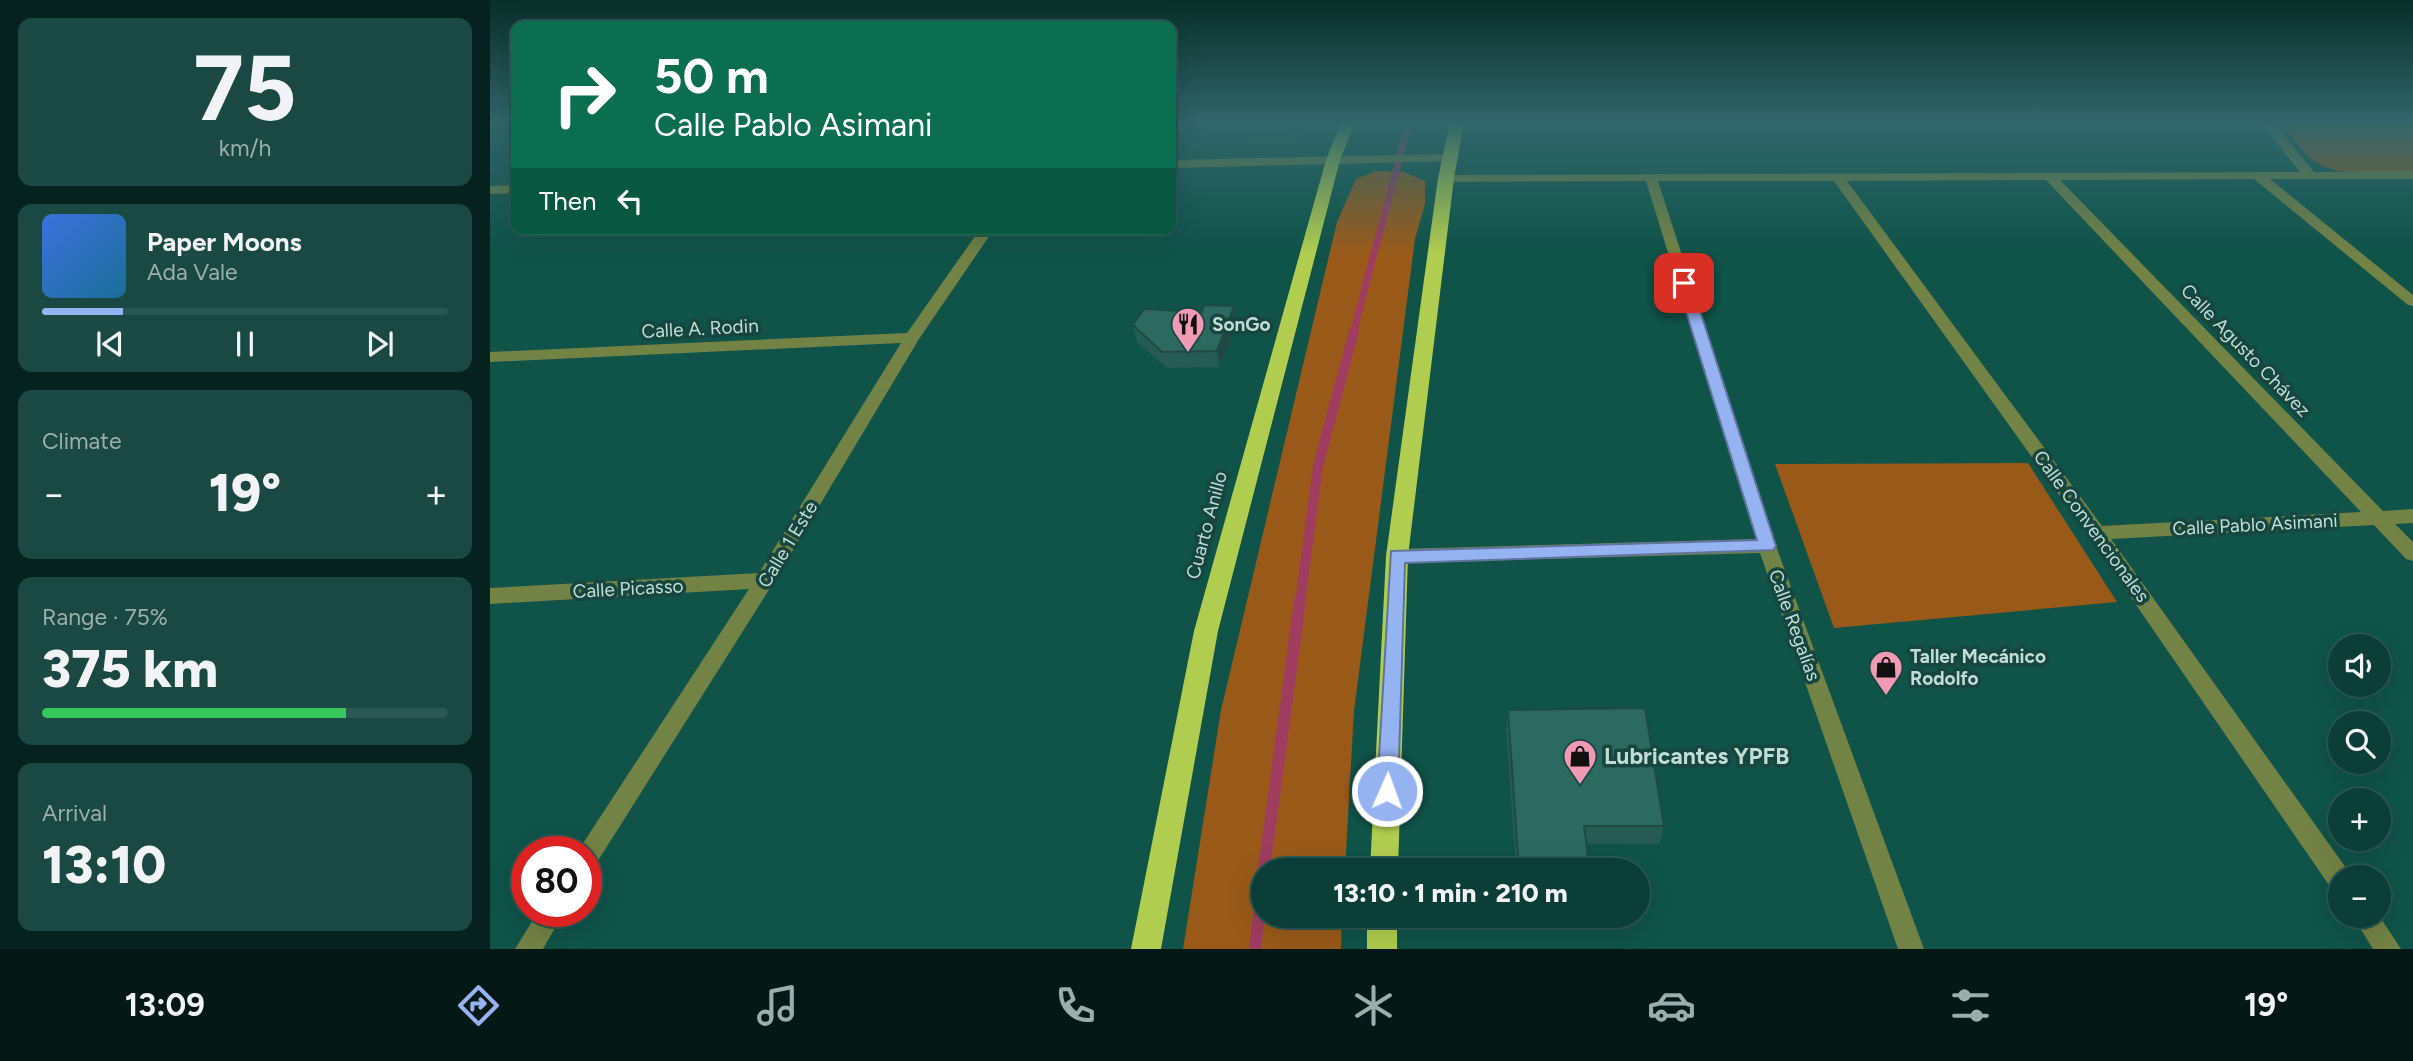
<!DOCTYPE html>
<html lang="en">
<head>
<meta charset="utf-8">
<style>
  :root { --surface:#0b3e37; --page:#194942; --text:#f1f3f6; --muted:#9aaead; --line:#2b5752; --accent:#95b2f1 }
  body { margin:0; font-family:Figtree,sans-serif; background:var(--page); color:var(--text); height:100vh; display:flex; flex-direction:column; font-size:26px; white-space:nowrap }
  * { box-sizing:border-box; margin:0 }
  p { font-size:23px; color:var(--muted) }
  .icon { flex:none; width:38px; height:38px; fill:none; stroke:currentColor; stroke-width:2; stroke-linecap:round; stroke-linejoin:round }
  .map { position:relative; flex:1; overflow:hidden }
  .panel { display:flex; flex-direction:column; gap:18px; padding:18px; background:#06221e; width:490px }
  .panel>* { flex:none }
  .top-card { position:absolute; left:21px; top:21px; width:665px; height:214px; border-radius:14px; box-shadow:0 7px 28px #0002,0 0 0 2px var(--line); background:#0b6e4f; color:#fff; overflow:hidden }
  .controls { position:absolute; left:1838px; top:634px; display:grid; gap:14px }
  .controls a { display:grid; place-items:center; width:63px; height:63px; border-radius:50%; background:var(--surface); box-shadow:0 7px 28px #0002,0 0 0 2px var(--line); font-size:35px }
  .speed { position:absolute; left:21px; top:836px; display:flex; gap:14px; font-size:35px; font-weight:700; text-align:center }
  .speed>* { display:grid; place-content:center; width:91px; height:91px; border-radius:50%; background:var(--surface); box-shadow:0 7px 28px #0002,0 0 0 2px var(--line); line-height:1 }
  .speed .limit { border:10px solid #d22; background:#fff; color:#111 }
  .pin { position:absolute; display:grid; place-items:center; width:60px; height:60px; color:#fff; margin:-30px; border-radius:14px; box-shadow:0 4px 10px #0006 }
  .me { position:absolute; width:77px; margin:-38px; rotate:2deg; stroke-linejoin:round; filter:drop-shadow(0 0 5px #0008) }
  .turn { display:flex; align-items:center; gap:24px; height:147px; padding:0 28px; font-size:32px }
  .turn .icon { width:91px; height:91px; stroke-width:2.5 }
  .turn b { display:block; font-size:49px; line-height:60px }
  .then { display:flex; align-items:center; height:66px; padding:0 28px; background:#0003; gap:14px; font-size:26px }
  .big { font-size:52px; font-weight:800; line-height:1.1 }
  .panel .tile { flex:1; display:flex; flex-direction:column; justify-content:center; gap:10px; min-width:0; padding:0 24px; border-radius:14px; background:var(--page) }
  .panel .dial { align-items:center; gap:0 }
  .dial b { font-size:91px; line-height:1 }
  .song { display:flex; align-items:center; gap:21px }
  .cover { width:84px; height:84px; border-radius:10px; background:linear-gradient(135deg,hsl(220 70% 55%),hsl(200 70% 35%)) }
  .played { height:7px; border-radius:4px; background:linear-gradient(90deg,var(--accent) 20%,var(--line) 20%) }
  .keys { display:flex; justify-content:space-around; direction:ltr }
  .heat { display:flex; justify-content:space-between; align-items:center; font-size:38px; direction:ltr }
  .charge { height:10px; border-radius:5px; background:linear-gradient(90deg,#34c759 75%,var(--line) 0) }
  .trip { position:absolute; left:761px; top:858px; width:399px; height:70px; border-radius:35px; background:var(--surface); box-shadow:0 7px 28px #0002,0 0 0 2px var(--line); font-weight:800; line-height:70px; text-align:center }
  .tabs { display:flex; height:112px; justify-content:space-around; align-items:center; background:#041916; color:var(--muted) }
  .tabs .icon { width:49px; height:49px }
  .tabs .active { color:var(--accent) }
  .tabs b { font-size:32px; color:var(--text) }
  main { display:flex; flex:1; min-height:0 }
  .map>svg:first-child { display:block }
</style>
</head>
<body>
<main>
<section class="panel">
<div class="tile dial"><b>75</b><p>km/h</p></div>
<div class="tile">
<div class="song"><i class="cover"></i><div><b>Paper Moons</b><p>Ada Vale</p></div></div>
<div class="played"></div>
<div class="keys"><svg class="icon" aria-label="previous" viewBox="0 0 24 24"><path d="M18 5L8 12l10 7zM5 5v14"/></svg><svg class="icon" aria-label="pause" viewBox="0 0 24 24"><path d="M8 5v14M16 5v14"/></svg><svg class="icon" aria-label="next" viewBox="0 0 24 24"><path d="M6 5l10 7-10 7zM19 5v14"/></svg></div>
</div>
<div class="tile"><p>Climate</p>
<div class="heat"><a>−</a><b class="big">19°</b><a>+</a></div>
</div>
<div class="tile"><p>Range · 75%</p><b class="big">375 km</b><div class="charge"></div></div>
<div class="tile"><p>Arrival</p><b class="big">13:10</b></div>
</section>
<div class="map">
<svg width="1923" height="949" viewBox="0 0 1923 949">
  <rect width="100%" height="100%" fill="#0f5349"/>
  <g fill="#995a19">
    <path d="M1791,122h132v50c-32,0 -71,7 -99,-11 -13,-9 -24,-27 -33,-39z"/>
    <polygon points="886,171 914,172 935,181 935,204 925,239 864,711 855,870 774,870 774,915 852,915 851,949 693,949 731,710 847,222 866,179"/>
    <polygon points="1538,463 1627,602 1344,628 1285,464"/>
  </g>
  <g fill="none" stroke-linecap="round" stroke-linejoin="round">
    <polyline stroke="#9e3d60" stroke-width="7" points="863,333 919,122"/>
    <polyline stroke="#9e3d60" stroke-width="10" points="810,603 828,466 864,331"/>
    <g stroke="#9e3d60" stroke-width="12">
      <polyline points="774,870 810,601"/>
      <polyline points="765,949 774,876"/>
    </g>
    <g fill="#738245" fill-rule="evenodd">
      <path d="M1770,122h13l41,50 99,-1v8h-143l143,116v11l-5,-1 -154,-126 -194,1 323,331 30,-2v14l-18,1 18,18v19l-7,-2 -32,-34 -263,14 238,333 2,5h-11v15l-9,-4 -241,-350 -256,-357h-176l118,365 148,403h-26l-138,-396 -363,10 -7,-2 -2,-5 2,-5 7,-2 359,-10 -110,-358 -200,1 -6,-4 2,-3 858,-3zM1556,180l315,332 -259,14 -255,-345z"/>
      <polygon points="960,154 966,158 964,161 681,168 681,160"/>
      <polygon points="26,185 26,193 0,194 0,186"/>
      <polygon points="490,229 504,229 429,339 282,585 104,867 96,870 96,852 88,851 259,589 0,604 0,588 269,573 411,343 0,362 0,352 417,333"/>
      <polygon points="48,912 74,912 53,949 25,949"/>
      <polygon points="1888,914 1911,949 1883,949 1862,915"/>
    </g>
    <g fill="#b1cd4f" fill-rule="evenodd">
      <polygon points="851,122 865,122 850,160 728,631 671,949 641,949 704,631 836,160"/>
      <polygon points="960,122 974,122 964,178 918,556 908,870 880,870 896,556 948,178"/>
      <rect x="877" y="915" width="30" height="34"/>
    </g>
  </g>
  <g fill="#265b53">
    <polygon points="754,122 808,122 807,141 757,143"/>
    <polygon points="744,306 747,322 730,367 677,368 647,342 643,325"/>
    <polygon points="1018,710 1174,826 1169,844 1097,844 1100,870 1026,870 1016,729"/>
    <polygon points="1029,915 1101,915 1100,917 1029,921"/>
  </g>
  <g fill="#1f4a43">
    <polygon points="805,122 808,122 807,141"/>
    <polygon points="744,306 747,322 730,367 727,351"/>
  </g>
  <g fill="#2c6a60" stroke="#1f4a43" stroke-width="2">
    <polygon points="714,305 744,306 727,351 672,352 643,325 654,309 712,312"/>
    <polygon points="1155,708 1174,826 1094,826 1100,870 1029,870 1018,710"/>
  </g>
  <linearGradient id="sky" x2="0" y2="1"><stop stop-color="#082e28"/><stop offset="0.48" stop-color="#31666a"/><stop offset="1" stop-color="#31666a" stop-opacity="0"/></linearGradient>
  <rect width="1923" height="255" fill="url(#sky)"/>
  <polygon fill="#95b2f1" stroke="#61749d" stroke-width="2" points="1194,279 1201,283 1286,546 1283,550 915,563 908,791 905,798 897,801 890,798 887,791 901,551 1267,540 1187,283"/>
  <defs>
    <symbol id="restaurant-pin" viewBox="-11 -11 22 30"><path d="M0 17L-7.5 6A9.5 9.5 0 1 1 7.5 6Z" fill="#f19ab4" stroke="#16463e"/><path d="M-5-6h1v4h1v-4h1v4h1v-4h1v5L-1.5 .5V6h-2V.5L-5-1ZM5-6V6H3V1.5H1.5Q1.5-4 5-6Z" fill="#111"/></symbol>
    <symbol id="shop-pin" viewBox="-11 -11 22 30"><path d="M0 17L-7.5 6A9.5 9.5 0 1 1 7.5 6Z" fill="#f19ab4" stroke="#16463e"/><path d="M-5-2.5h2.3a2.7 3.5 0 0 1 5.4 0H5L5.5 6h-11ZM-1.5-2.5h3a1.5 2.3 0 0 0-3 0Z" fill="#111"/></symbol>
  </defs>
  <g fill-rule="evenodd">
    <use href="#restaurant-pin" x="679" y="305" width="38" height="52"/>
    <use href="#shop-pin" x="1377" y="648" width="38" height="52"/>
    <use href="#shop-pin" x="1071" y="737" width="38" height="52"/>
  </g>
  <g text-anchor="middle" stroke-width="7" stroke-linejoin="round" paint-order="stroke">
    <g font-size="19" font-weight="bold" fill="#bfddd6" stroke="#16463e" text-anchor="start">
      <text x="722" y="331">SonGo</text>
      <text x="1420" y="663">Taller Mecánico<tspan x="1420" dy="22">Rodolfo</tspan></text>
    </g>
    <g font-size="19" fill="#bfddd6" stroke="#16463e">
      <text transform="translate(210 328) rotate(-3)" y="7">Calle A. Rodin</text>
      <text transform="translate(1756 350) rotate(46)" y="7">Calle Agusto Chávez</text>
      <text transform="translate(1765 524) rotate(-3)" y="7">Calle Pablo Asimani</text>
      <text transform="translate(716 525) rotate(-75)" y="7">Cuarto Anillo</text>
      <text transform="translate(1602 526) rotate(54)" y="7">Calle Convencionales</text>
      <text transform="translate(297 544) rotate(-59)" y="7">Calle 1 Este</text>
      <text transform="translate(138 588) rotate(-3)" y="7">Calle Picasso</text>
      <text transform="translate(1305 625) rotate(70)" y="7">Calle Regalías</text>
    </g>
    <g font-size="23" font-weight="bold" fill="#bfddd6" stroke="#16463e" text-anchor="start">
      <text x="1114" y="764">Lubricantes YPFB</text>
    </g>
  </g>
</svg>
<div class="controls">
<a><svg class="icon" aria-label="sound" viewBox="0 0 24 24"><path d="M4 9h4l5-4v14l-5-4H4zM17 9q2 3 0 6"/></svg></a>
<a><svg class="icon" aria-label="search" viewBox="0 0 24 24"><circle cx="10" cy="10" r="6"/><path d="M15 15l6 6"/></svg></a>
<a>+</a>
<a>−</a>
</div>
<div class="speed"><div class="limit">80</div></div>
<div class="pin" style="left:1194px;top:283px;background:#d93025"><svg class="icon" aria-label="arrive" viewBox="0 0 24 24"><path d="M6 21V4h12l-3 4 3 4H6"/></svg></div>
<svg class="me" style="left:897px;top:791px" viewBox="-20 -20 40 40"><circle r="17" fill="#95b2f1" stroke="#fff" stroke-width="3"/><path d="M0-11L8 9 0 5-8 9z" fill="#fff"/></svg>
<div class="trip">13:10 · 1 min · 210 m</div>
<div class="top-card">
<div class="turn"><svg class="icon" aria-label="right" viewBox="0 0 24 24"><path d="M7 20v-9h11M14 6l5 5-5 5"/></svg><div><b>50 m</b>Calle Pablo Asimani</div></div>
<div class="then">Then<svg class="icon" aria-label="left" viewBox="0 0 24 24"><path d="M17 20v-9H6M10 6l-5 5 5 5"/></svg></div>
</div>
</div>
</main>
<nav class="tabs">
<b>13:09</b>
<svg class="icon active" aria-label="directions" viewBox="0 0 24 24"><path d="M12 3l9 9-9 9-9-9zM9 14v-3h6M13 9l2 2-2 2"/></svg>
<svg class="icon" aria-label="music" viewBox="0 0 24 24"><path d="M9 18V5l10-2v13"/><circle cx="6" cy="18" r="3"/><circle cx="16" cy="16" r="3"/></svg>
<svg class="icon" aria-label="phone" viewBox="0 0 24 24"><path d="M5 4h4l2 5-3 2q2 4 5 5l2-3 5 2v4C11 20 4 13 5 4z"/></svg>
<svg class="icon" aria-label="climate" viewBox="0 0 24 24"><path d="M12 3v18M4 7l16 10M4 17L20 7"/></svg>
<svg class="icon" aria-label="car" viewBox="0 0 24 24"><path d="M5 17H2v-5l4-1 3-4h7l3 4 3 1v5h-3M9 17h6M6 11h13"/><circle cx="7" cy="17" r="2"/><circle cx="17" cy="17" r="2"/></svg>
<svg class="icon" aria-label="filters" viewBox="0 0 24 24"><path d="M4 7h16M4 17h16"/><circle cx="9" cy="7" r="2"/><circle cx="15" cy="17" r="2"/></svg>
<b>19°</b>
</nav>
</body>
</html>
